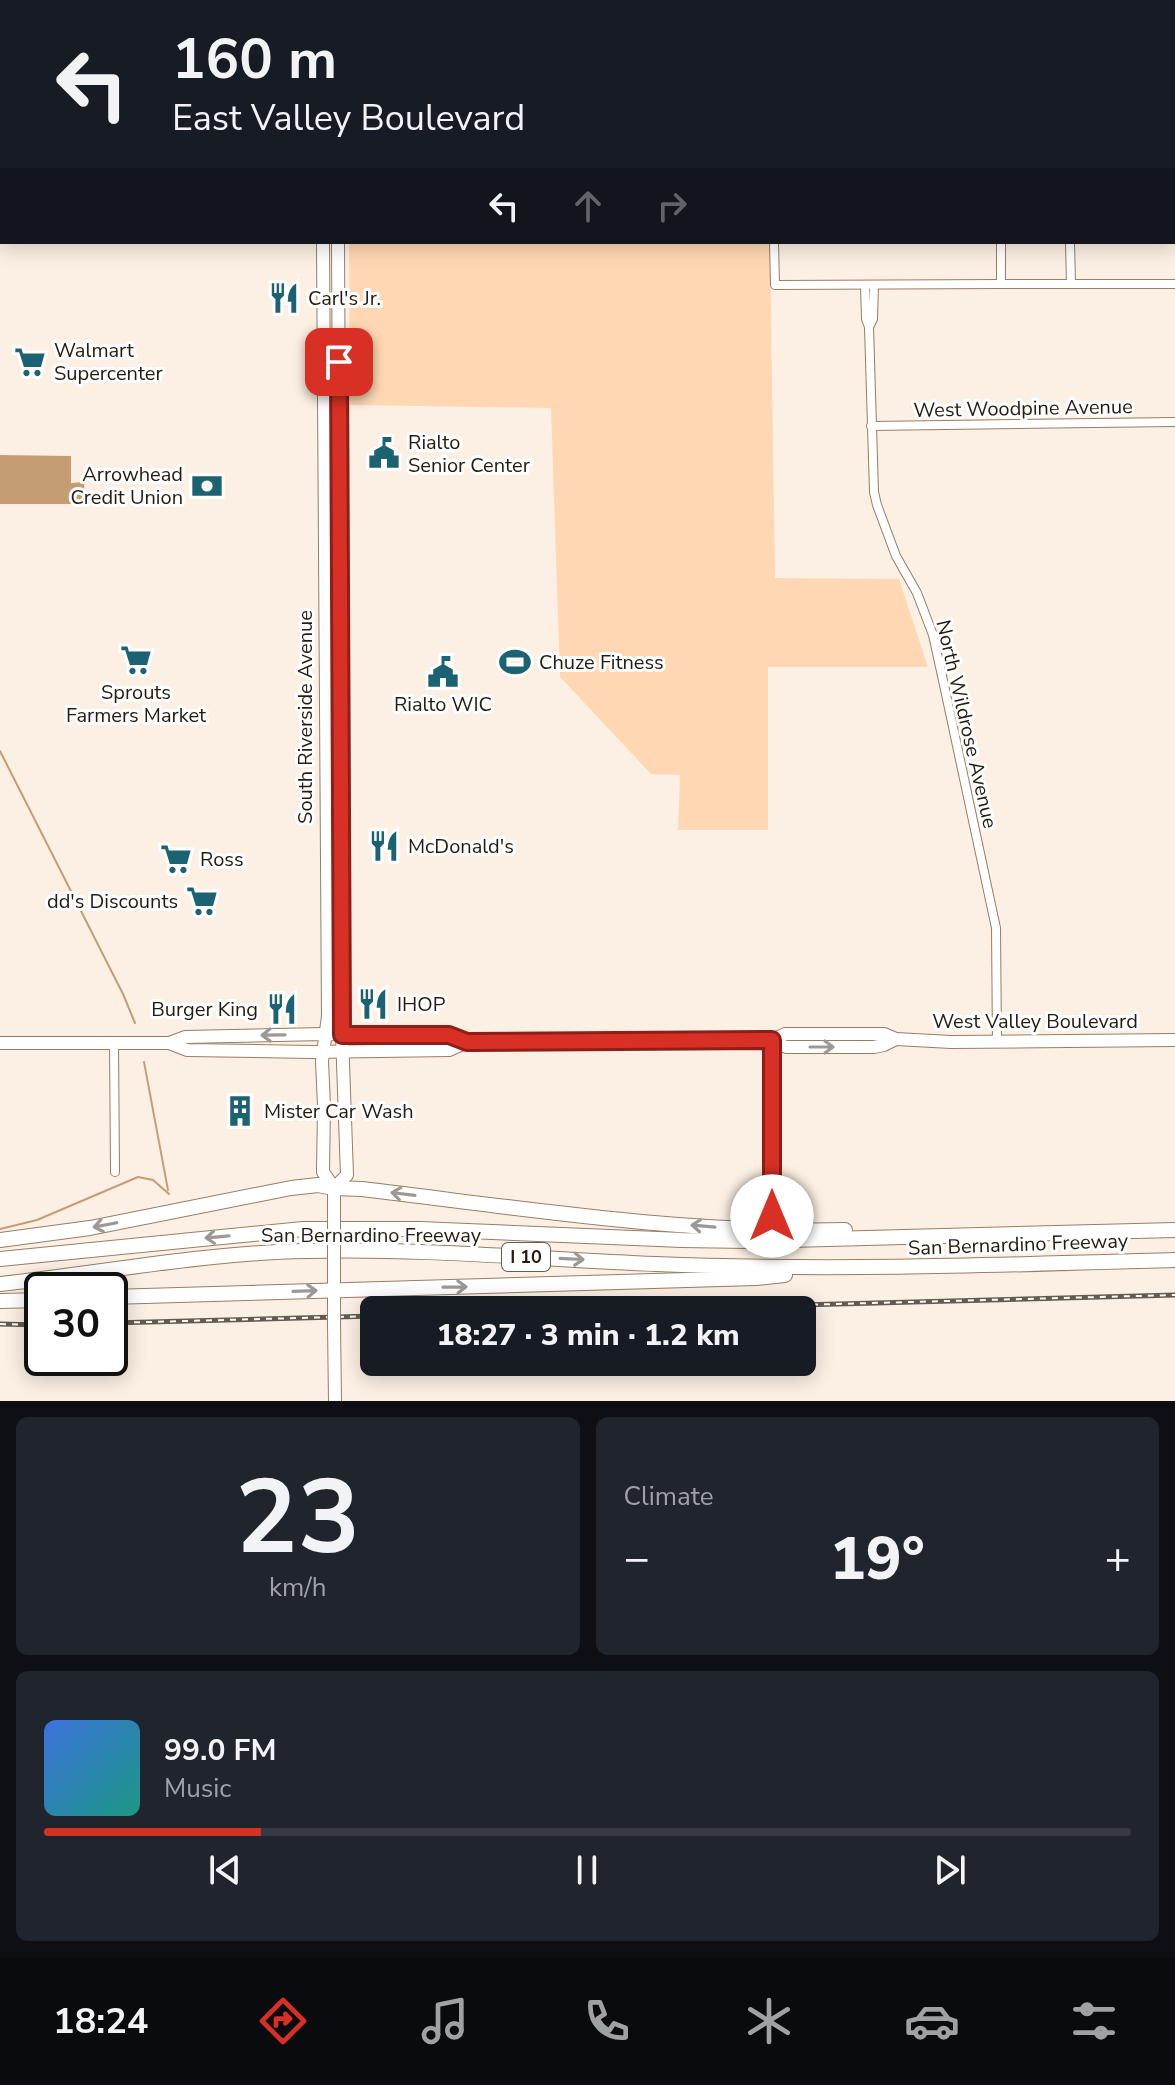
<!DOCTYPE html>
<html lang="en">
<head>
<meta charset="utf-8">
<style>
  :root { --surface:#171b24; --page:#20242c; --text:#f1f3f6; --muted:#9ea1a6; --line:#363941; --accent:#d93025 }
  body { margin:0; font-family:"Nunito Sans",sans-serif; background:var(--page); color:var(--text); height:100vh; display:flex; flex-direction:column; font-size:30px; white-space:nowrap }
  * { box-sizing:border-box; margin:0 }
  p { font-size:26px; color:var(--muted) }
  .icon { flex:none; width:44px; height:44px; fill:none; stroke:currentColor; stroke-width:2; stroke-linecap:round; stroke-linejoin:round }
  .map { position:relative; height:1401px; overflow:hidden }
  .details { display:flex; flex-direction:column; gap:16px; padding:16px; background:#0d0f14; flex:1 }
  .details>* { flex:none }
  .banner { position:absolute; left:0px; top:0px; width:1176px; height:244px; box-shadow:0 4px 20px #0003; background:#171b24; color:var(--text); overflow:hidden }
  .speed { position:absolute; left:24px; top:1272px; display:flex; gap:16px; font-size:40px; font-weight:700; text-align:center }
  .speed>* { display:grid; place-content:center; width:104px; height:104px; border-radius:50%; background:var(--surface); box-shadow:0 4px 20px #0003; line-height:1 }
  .speed .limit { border:4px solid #111; border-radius:12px; background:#fff; color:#111 }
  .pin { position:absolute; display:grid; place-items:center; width:68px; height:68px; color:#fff; margin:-34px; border-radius:16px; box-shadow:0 4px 12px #0006 }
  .me { position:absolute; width:88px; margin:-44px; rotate:0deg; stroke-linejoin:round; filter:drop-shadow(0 0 6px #0008) }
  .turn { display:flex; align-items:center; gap:28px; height:168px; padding:0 40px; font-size:36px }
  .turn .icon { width:104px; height:104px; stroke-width:2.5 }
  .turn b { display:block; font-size:56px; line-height:68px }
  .lanes { display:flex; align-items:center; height:76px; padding:0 40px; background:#0003; justify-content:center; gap:40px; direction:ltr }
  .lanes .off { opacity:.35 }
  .big { font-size:60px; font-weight:800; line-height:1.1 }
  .details .card { flex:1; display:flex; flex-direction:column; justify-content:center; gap:12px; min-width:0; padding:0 28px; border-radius:12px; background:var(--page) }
  .details .dial { align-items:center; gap:0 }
  .dial b { font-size:104px; line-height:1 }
  .song { display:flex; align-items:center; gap:24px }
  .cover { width:96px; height:96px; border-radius:12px; background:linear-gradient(135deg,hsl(220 70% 55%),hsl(170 70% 35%)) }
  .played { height:8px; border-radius:4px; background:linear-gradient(90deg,var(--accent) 20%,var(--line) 20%) }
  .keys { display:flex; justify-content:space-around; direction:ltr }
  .heat { display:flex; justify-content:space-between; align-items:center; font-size:44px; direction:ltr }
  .details .tiles { flex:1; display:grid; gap:16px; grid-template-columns:1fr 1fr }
  .card:last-child { grid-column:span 2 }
  .trip { position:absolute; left:360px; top:1296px; width:456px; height:80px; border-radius:12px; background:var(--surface); box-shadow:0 4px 20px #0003; font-weight:800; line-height:80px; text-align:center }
  .tabs { display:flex; height:128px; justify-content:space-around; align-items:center; background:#090b0e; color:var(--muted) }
  .tabs .icon { width:56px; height:56px }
  .tabs .selected { color:var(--accent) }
  .tabs b { font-size:36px; color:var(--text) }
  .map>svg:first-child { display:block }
</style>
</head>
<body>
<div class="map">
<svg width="1175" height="1401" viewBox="0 0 1175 1401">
  <rect width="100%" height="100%" fill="#fcf0e4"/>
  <g fill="#ffd8b3">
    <rect x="345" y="0" width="412" height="2"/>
    <polygon points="349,242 770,242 775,578 899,579 928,667 768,667 768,830 678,830 680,775 651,774 560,677 551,408 350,405"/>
  </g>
  <polygon fill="#c69c73" points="0,455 71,456 71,483 84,482 85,504 0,504"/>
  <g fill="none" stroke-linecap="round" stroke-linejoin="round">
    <g stroke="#c69c73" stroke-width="2">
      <polyline points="0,751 123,994 135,1023"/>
      <polyline points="144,1062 168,1190"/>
      <polyline points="0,1229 37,1220 138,1177 153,1180 169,1194"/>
    </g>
    <defs>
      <g id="street">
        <polyline points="1085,0 1085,2"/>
        <polyline points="1174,38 1175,38"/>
        <polyline points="1174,118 1175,118"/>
        <polyline points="1174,225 1175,225"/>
        <polyline points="774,242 775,285 1001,284"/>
        <polyline points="1001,242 1001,284 1175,284"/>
        <polyline points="1070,242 1071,284"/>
        <polyline points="865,285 866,319 869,327 873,319 874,285"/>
        <polyline points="869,327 874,492 877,505 896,556 917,593 933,635 944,685 996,928 997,1042"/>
        <polyline points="871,426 1175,422"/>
        <polyline points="772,1040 772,1216"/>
        <polyline points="114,1043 115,1172"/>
      </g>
      <g id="secondary">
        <polyline points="769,0 769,2"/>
        <polyline points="0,177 2,177"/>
        <polyline points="1174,177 1175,177"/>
      </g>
      <g id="primary">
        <polyline points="331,0 331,2"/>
        <polyline points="323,242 328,1016 322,1061 324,1106 323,1172 334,1188 334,1204"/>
        <polyline points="772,1040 786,1047 874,1047 884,1045 896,1039"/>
        <polyline points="0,1043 169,1043 187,1050 312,1052 449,1050 467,1042"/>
        <polyline points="169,1043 185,1037 323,1034 449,1035 467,1042 772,1040 785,1034 884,1034 896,1039 951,1042 1175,1040"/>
        <polyline points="334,1188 347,1175 342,1035 338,242"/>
        <polyline points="334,1260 334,1307"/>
        <polyline points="334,1324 335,1401"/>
      </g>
      <g id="highway">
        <path d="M0,1240l90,-12 201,-40 27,-3 16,3 28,1c160,19 321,45 483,41"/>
        <polyline points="0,1259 303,1229 420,1229 682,1240 748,1241 1175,1230"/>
        <path d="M0,1284c102,-11 203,-31 306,-33 117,-3 233,8 350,13 173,7 346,1 519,-4"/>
        <polyline points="110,1297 756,1278 785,1275"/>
        <polyline points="0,1301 42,1300"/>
      </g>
    </defs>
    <use href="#street" stroke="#987d64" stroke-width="10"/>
    <use href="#secondary" stroke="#987d64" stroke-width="13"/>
    <use href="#primary" stroke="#987d64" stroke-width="14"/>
    <use href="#highway" stroke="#987d64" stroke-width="16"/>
    <use href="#street" stroke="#fff" stroke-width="8"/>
    <use href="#secondary" stroke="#fff" stroke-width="11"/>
    <use href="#primary" stroke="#fff" stroke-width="12"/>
    <use href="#highway" stroke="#fff" stroke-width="14"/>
    <defs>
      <g id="rail">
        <polyline points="608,1310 1175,1295"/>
        <polyline points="110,1323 374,1316"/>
        <polyline points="0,1324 42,1325"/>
      </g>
    </defs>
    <use href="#rail" stroke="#645a4f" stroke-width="5"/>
    <use href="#rail" stroke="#fff" stroke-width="2" stroke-dasharray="6" stroke-linecap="butt"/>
    <defs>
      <g id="primary-bridge">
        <polyline points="334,1204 334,1260"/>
        <polyline points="334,1307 334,1324"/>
      </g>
    </defs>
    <use href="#primary-bridge" stroke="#987d64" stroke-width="14" stroke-linecap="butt"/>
    <use href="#primary-bridge" stroke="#fff" stroke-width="12"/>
  </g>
  <defs><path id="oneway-shaft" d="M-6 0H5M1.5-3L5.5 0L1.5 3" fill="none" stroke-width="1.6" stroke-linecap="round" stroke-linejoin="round" transform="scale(2)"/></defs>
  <g stroke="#9d9894">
    <use href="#oneway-shaft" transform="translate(273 1035) rotate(179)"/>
    <use href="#oneway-shaft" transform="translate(822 1047)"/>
    <use href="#oneway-shaft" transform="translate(403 1194) rotate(-173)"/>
    <use href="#oneway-shaft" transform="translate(105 1225) rotate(169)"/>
    <use href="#oneway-shaft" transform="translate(703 1226) rotate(-175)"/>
    <use href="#oneway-shaft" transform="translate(217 1237) rotate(175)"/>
    <use href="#oneway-shaft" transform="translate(572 1259) rotate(3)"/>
    <use href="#oneway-shaft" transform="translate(455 1287) rotate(-1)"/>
    <use href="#oneway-shaft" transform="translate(305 1291) rotate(-2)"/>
  </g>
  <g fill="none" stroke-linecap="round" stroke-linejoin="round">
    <defs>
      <polyline id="route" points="339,362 342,1035 449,1035 467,1042 772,1040 772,1216"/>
    </defs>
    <use href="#route" stroke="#8d1f18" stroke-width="20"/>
    <use href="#route" stroke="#d93025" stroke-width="14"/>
  </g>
  <defs>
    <symbol id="restaurant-bare" viewBox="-9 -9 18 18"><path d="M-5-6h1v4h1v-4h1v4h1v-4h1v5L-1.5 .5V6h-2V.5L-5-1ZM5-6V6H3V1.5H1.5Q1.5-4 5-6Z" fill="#1b6372" stroke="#fff" stroke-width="2.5" paint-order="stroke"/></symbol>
    <symbol id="supermarket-bare" viewBox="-9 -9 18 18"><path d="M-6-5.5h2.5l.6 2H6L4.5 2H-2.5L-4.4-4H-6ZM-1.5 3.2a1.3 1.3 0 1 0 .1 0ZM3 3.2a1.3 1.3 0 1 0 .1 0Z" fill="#1b6372" stroke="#fff" stroke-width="2.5" paint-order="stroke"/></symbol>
    <symbol id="civic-bare" viewBox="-9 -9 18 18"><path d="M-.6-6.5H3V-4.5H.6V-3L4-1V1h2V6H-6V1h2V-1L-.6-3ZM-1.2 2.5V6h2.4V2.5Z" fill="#1b6372" stroke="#fff" stroke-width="2.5" paint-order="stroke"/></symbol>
    <symbol id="bank-bare" viewBox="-9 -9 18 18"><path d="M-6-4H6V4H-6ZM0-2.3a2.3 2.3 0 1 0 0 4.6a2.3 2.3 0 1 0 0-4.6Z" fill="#1b6372" stroke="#fff" stroke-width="2.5" paint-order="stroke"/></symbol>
    <symbol id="stadium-bare" viewBox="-9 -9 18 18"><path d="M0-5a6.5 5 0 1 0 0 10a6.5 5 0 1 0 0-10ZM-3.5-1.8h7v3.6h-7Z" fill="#1b6372" stroke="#fff" stroke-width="2.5" paint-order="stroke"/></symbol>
    <symbol id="building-bare" viewBox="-9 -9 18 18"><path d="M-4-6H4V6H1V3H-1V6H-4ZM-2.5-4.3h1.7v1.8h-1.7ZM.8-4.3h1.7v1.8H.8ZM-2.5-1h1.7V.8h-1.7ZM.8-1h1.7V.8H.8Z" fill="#1b6372" stroke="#fff" stroke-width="2.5" paint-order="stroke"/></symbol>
  </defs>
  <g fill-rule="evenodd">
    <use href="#restaurant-bare" x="262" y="276" width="44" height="44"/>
    <use href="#supermarket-bare" x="8" y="340" width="44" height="44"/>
    <use href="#civic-bare" x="362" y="431" width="44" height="44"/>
    <use href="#bank-bare" x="185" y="464" width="44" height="44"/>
    <use href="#supermarket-bare" x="114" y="638" width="44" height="44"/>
    <use href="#stadium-bare" x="493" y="640" width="44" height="44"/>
    <use href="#civic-bare" x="421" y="650" width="44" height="44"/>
    <use href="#restaurant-bare" x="362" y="824" width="44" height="44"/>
    <use href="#supermarket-bare" x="154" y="837" width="44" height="44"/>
    <use href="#supermarket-bare" x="180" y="879" width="44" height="44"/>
    <use href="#restaurant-bare" x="351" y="982" width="44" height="44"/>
    <use href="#restaurant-bare" x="260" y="987" width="44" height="44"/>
    <use href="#building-bare" x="218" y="1089" width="44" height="44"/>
  </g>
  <g text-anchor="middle" stroke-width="6" stroke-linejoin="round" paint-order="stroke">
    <rect fill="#fff" stroke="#665f58" stroke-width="2" x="502" y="1243" width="48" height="28" rx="6"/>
    <g font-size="18" font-weight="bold" fill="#251b11">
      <text x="526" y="1263">I 10</text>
    </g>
    <g font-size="20" fill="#251b11" stroke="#fff" text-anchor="start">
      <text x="308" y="305">Carl's Jr.</text>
      <text x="54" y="357">Walmart<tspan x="54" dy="23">Supercenter</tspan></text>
      <text x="408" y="449">Rialto<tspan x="408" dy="23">Senior Center</tspan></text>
      <text x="183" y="481" text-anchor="end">Arrowhead<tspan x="183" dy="23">Credit Union</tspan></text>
      <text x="539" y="669">Chuze Fitness</text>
      <text x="136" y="699" text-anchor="middle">Sprouts<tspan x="136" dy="23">Farmers Market</tspan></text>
      <text x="443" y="711" text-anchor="middle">Rialto WIC</text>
      <text x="408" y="853">McDonald's</text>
      <text x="200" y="866">Ross</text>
      <text x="178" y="908" text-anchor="end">dd's Discounts</text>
      <text x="397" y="1011">IHOP</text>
      <text x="258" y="1016" text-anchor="end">Burger King</text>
      <text x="264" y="1118">Mister Car Wash</text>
    </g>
    <g font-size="20" fill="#251b11" stroke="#fff">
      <text transform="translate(1023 408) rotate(-1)" y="7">West Woodpine Avenue</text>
      <text transform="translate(305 717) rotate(-90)" y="7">South Riverside Avenue</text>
      <text transform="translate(967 724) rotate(77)" y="7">North Wildrose Avenue</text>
      <text x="1035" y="1028">West Valley Boulevard</text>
      <text x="371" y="1242">San Bernardino Freeway</text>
      <text transform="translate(1018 1244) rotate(-2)" y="7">San Bernardino Freeway</text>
    </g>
  </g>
</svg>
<div class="speed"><div class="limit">30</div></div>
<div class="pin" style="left:339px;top:362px;background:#d93025"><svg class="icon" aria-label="arrive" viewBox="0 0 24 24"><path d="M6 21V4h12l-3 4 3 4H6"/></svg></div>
<svg class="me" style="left:772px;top:1216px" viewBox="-20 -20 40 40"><circle r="19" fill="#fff"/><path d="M0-13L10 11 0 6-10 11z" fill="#d93025"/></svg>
<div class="trip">18:27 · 3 min · 1.2 km</div>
<div class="banner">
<div class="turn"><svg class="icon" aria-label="left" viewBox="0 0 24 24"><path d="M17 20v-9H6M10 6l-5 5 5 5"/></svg><div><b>160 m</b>East Valley Boulevard</div></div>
<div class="lanes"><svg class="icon" aria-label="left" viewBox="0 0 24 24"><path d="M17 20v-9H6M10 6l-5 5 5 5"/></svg><svg class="icon off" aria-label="ahead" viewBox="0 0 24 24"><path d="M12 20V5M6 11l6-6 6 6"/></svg><svg class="icon off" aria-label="right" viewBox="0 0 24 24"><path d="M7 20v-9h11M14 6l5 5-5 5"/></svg></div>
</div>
</div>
<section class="details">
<div class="tiles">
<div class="card dial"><b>23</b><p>km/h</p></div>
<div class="card"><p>Climate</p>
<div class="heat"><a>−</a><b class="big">19°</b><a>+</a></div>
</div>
<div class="card">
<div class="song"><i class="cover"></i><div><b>99.0 FM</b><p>Music</p></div></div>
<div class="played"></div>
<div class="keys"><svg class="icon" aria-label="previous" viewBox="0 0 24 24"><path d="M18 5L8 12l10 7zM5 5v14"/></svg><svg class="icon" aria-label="pause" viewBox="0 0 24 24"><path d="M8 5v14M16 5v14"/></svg><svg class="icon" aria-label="next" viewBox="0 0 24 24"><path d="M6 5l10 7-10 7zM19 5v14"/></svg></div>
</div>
</div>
</section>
<nav class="tabs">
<b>18:24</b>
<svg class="icon selected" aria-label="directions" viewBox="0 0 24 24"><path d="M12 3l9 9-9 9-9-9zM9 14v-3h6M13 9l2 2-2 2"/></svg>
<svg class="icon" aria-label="music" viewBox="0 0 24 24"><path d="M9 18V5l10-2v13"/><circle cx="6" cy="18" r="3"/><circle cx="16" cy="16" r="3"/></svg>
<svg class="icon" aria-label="phone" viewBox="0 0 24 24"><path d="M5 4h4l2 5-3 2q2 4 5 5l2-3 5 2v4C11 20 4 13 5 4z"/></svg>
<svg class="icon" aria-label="climate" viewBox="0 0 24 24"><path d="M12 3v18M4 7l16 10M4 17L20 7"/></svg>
<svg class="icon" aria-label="car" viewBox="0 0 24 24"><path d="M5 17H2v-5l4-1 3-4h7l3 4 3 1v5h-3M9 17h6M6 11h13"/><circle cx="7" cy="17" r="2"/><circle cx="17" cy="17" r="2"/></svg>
<svg class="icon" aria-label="filters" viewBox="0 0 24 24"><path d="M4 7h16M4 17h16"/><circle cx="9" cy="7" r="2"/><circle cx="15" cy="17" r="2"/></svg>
</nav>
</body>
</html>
